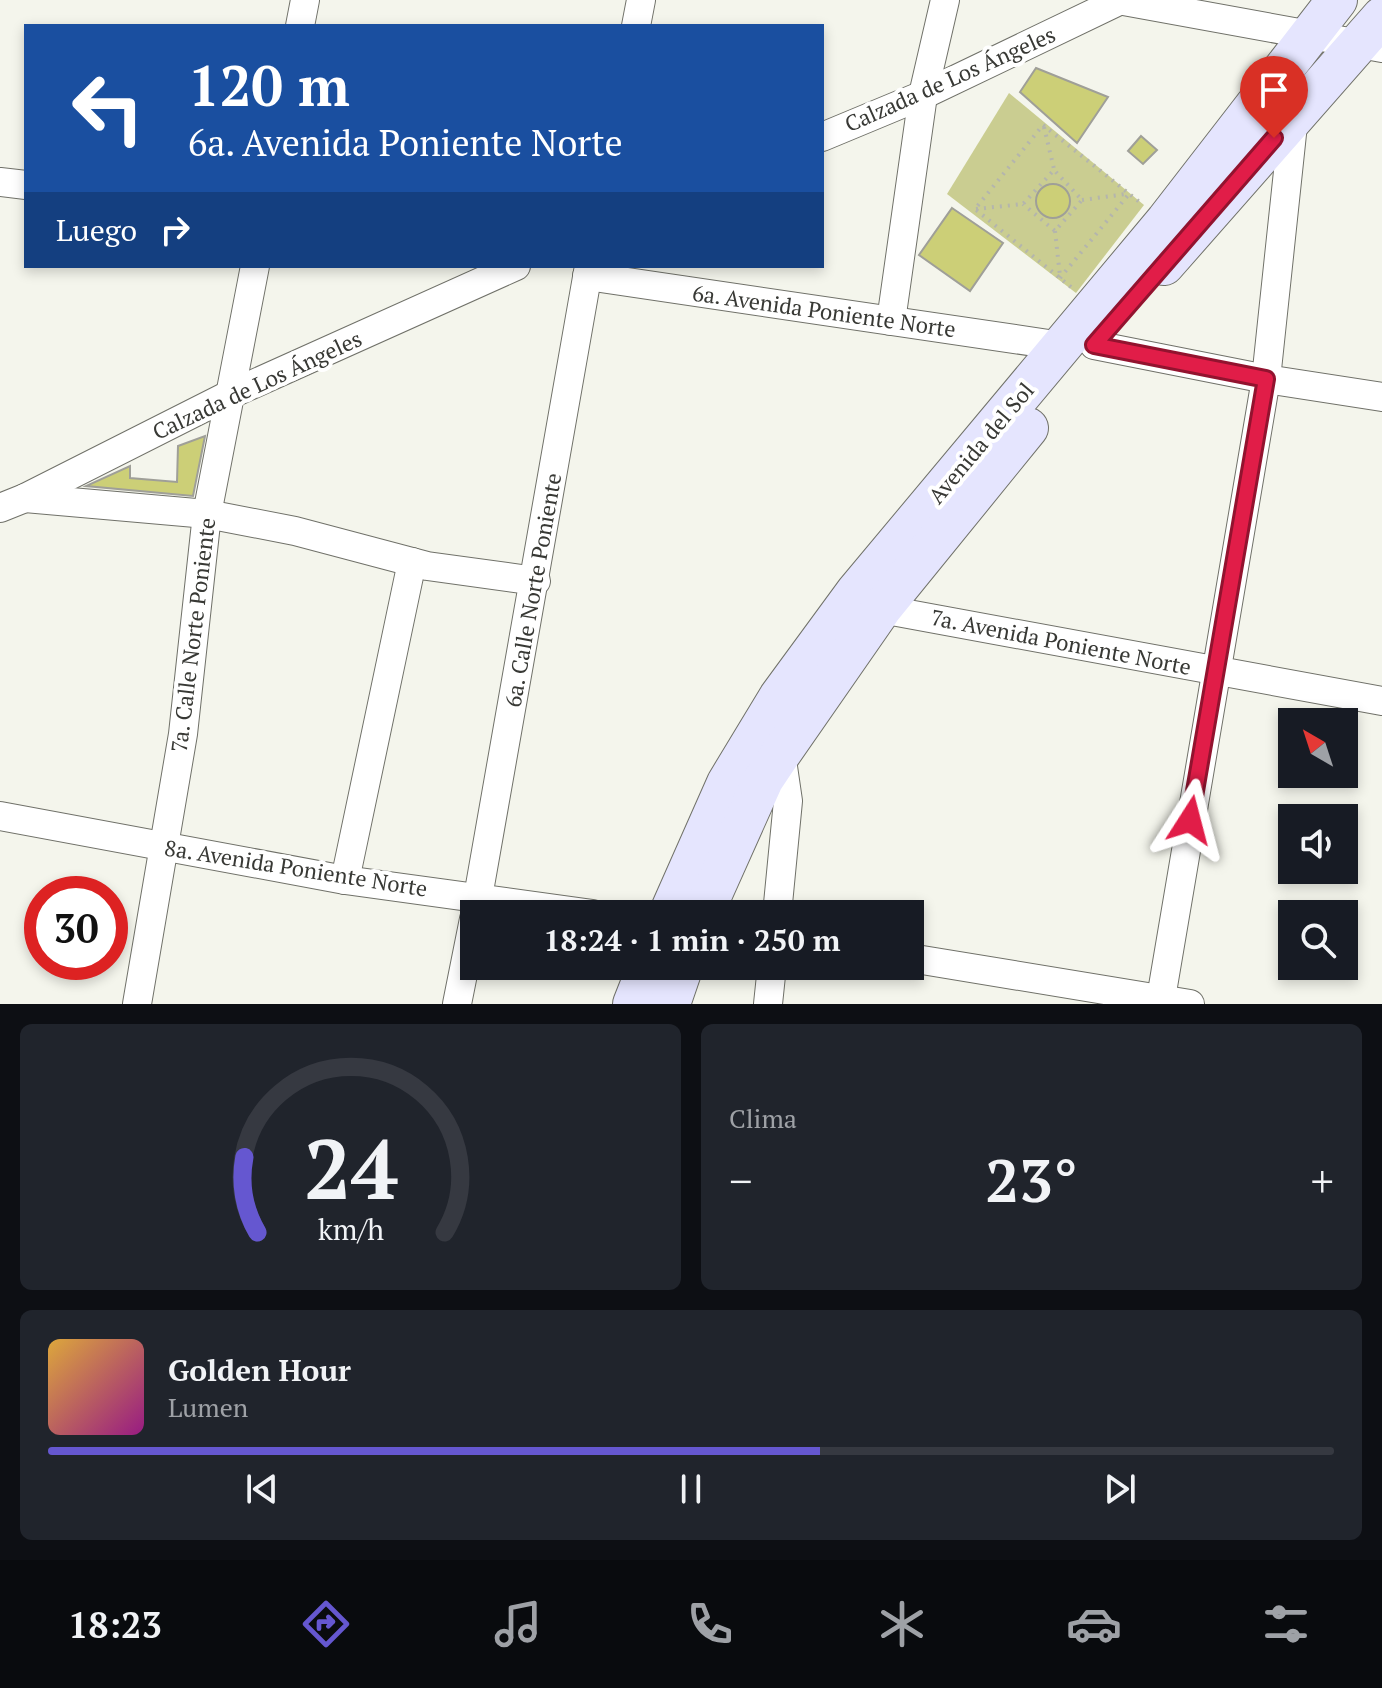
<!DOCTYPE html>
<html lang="es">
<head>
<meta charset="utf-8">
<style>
  :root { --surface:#171b24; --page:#20242c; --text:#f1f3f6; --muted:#9ea1a6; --line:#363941; --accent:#6557d0 }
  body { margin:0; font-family:"PT Serif",serif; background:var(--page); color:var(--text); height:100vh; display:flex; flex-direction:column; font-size:30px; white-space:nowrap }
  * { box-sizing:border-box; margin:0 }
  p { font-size:26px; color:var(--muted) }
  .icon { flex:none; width:44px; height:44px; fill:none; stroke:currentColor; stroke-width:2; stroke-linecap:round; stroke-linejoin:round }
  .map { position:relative; height:1004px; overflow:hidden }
  .sheet { display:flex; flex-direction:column; gap:20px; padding:20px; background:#0d0f14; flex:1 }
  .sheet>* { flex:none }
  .top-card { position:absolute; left:24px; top:24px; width:800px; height:244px; border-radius:0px; box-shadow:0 4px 12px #0003; background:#1a4fa0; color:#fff; overflow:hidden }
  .needle { width:52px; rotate:321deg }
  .tools { position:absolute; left:1278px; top:708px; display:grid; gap:16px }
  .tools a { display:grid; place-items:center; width:80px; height:80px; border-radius:0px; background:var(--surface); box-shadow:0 4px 12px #0003; font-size:40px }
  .speed { position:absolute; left:24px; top:876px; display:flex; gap:16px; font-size:40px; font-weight:700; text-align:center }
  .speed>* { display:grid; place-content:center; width:104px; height:104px; border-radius:50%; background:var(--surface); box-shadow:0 4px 12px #0003; line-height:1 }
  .speed .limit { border:12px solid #d22; background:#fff; color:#111 }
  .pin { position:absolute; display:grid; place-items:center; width:68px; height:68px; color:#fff; margin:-82px -34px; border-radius:50% 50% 50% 0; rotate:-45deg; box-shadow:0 0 8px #0007 }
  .pin .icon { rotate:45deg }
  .me { position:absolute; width:88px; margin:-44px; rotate:9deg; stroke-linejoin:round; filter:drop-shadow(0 0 6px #0008) }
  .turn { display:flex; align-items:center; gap:28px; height:168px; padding:0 32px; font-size:36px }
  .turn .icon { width:104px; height:104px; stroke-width:2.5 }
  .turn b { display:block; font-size:56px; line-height:68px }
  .then { display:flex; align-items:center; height:76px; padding:0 32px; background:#0003; gap:16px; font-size:30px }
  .big { font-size:60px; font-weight:800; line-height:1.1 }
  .sheet .widget { flex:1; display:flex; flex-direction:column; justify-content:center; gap:12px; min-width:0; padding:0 28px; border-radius:12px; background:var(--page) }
  .sheet .dial { align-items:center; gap:0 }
  .dial svg { height:208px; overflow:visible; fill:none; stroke:var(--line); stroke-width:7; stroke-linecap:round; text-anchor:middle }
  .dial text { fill:var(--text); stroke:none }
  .song { display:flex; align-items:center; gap:24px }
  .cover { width:96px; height:96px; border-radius:12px; background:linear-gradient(135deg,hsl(40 70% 55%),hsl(310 70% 35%)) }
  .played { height:8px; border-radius:4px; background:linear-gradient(90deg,var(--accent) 60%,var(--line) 60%) }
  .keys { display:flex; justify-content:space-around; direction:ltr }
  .heat { display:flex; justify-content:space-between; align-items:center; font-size:44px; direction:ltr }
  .sheet .tiles { flex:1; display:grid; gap:20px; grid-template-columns:1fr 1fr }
  .widget:last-child { grid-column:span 2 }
  .trip { position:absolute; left:460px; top:900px; width:464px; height:80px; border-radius:0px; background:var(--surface); box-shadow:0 4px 12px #0003; font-weight:800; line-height:80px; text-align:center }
  .tab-bar { display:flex; height:128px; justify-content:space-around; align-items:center; background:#090b0e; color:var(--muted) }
  .tab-bar .icon { width:56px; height:56px }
  .tab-bar .active { color:var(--accent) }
  .tab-bar b { font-size:36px; color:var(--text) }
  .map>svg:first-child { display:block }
</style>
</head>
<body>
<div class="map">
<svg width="1382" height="1004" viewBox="0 0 1382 1004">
  <rect width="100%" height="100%" fill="#f4f5ec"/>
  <polygon fill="#cacd91" points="1009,93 1144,205 1076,293 947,194"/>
  <g fill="#cccf77" stroke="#9f9f98" stroke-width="2">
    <polygon points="1036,68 1108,97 1077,143 1020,92"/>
    <polygon points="1141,136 1157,150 1143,164 1128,151"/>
    <circle cx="1053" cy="201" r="17"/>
    <polygon points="952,208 1003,243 970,291 919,255"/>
    <polygon points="205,436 193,496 86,486 130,466 130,478 177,482 178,446"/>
  </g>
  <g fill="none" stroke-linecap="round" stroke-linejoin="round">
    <defs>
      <g id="minor">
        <polyline points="1118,0 1382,48"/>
        <polyline points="300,26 305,0"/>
        <polyline points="636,26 641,0"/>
        <polyline points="822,137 923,95 1121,0"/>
        <polyline points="0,182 26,185"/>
        <polyline points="587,276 1062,346"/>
        <polyline points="891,321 923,95 945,0"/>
        <polyline points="1094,345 1266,379 1382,397"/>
        <polyline points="25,498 207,514 295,531 427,566 536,581"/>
        <polyline points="0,508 25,498 229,395 516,266"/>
        <polyline points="881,609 1382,701"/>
        <polyline points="0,816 345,880 593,914"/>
        <polyline points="345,880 412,562"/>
        <polyline points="475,914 589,266"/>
        <polyline points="777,914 788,801 781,753"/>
        <polyline points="910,958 1190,1004"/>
        <polyline points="137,1004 183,734 207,514 255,266"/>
        <polyline points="457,1004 474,919"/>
        <polyline points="768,1004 772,966"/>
        <polyline points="1160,1004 1266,379 1294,115"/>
      </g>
      <g id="secondary">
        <polyline points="1164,265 1382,17"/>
        <polyline points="669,914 727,783 779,697 856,592 1166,221 1337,0"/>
        <polyline points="703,914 763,780 781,753 881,609 1028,428"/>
        <polyline points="633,1004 648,966"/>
        <polyline points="670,1004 683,966"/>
      </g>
    </defs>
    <use href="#minor" stroke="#707169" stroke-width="30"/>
    <use href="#secondary" stroke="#707169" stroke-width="42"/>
    <g stroke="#b4b5ad" stroke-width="4" stroke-dasharray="2 6" stroke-linecap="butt">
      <polyline points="1044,127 1054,169"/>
      <polyline points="1082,200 1126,194"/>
      <polyline points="976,209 1023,204 1054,170 1082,200 1055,231 1023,204"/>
      <polyline points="1055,231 1060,276"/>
      <polyline points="1060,278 1129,194"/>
      <polyline points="1071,287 975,209 1043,125 1142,204"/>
    </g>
    <use href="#minor" stroke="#fff" stroke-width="28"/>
    <use href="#secondary" stroke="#e5e5fe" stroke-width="40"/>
  </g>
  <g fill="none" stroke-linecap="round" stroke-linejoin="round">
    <defs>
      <polyline id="route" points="1190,820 1266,379 1094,345 1274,138"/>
    </defs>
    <use href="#route" stroke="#92132f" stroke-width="20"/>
    <use href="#route" stroke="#e11d48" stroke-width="14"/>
  </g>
  <g text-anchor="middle" stroke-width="8" stroke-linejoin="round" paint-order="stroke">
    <g font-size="22" fill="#383935" stroke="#fff">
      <text transform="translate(950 79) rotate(-24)" y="8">Calzada de Los Ángeles</text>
      <text transform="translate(824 311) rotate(8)" y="8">6a. Avenida Poniente Norte</text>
      <text transform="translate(257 385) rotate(-25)" y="8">Calzada de Los Ángeles</text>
      <text transform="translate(981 443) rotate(-50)" y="8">Avenida del Sol</text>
      <text transform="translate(533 590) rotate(-80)" y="8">6a. Calle Norte Poniente</text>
      <text transform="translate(193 635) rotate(-83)" y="8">7a. Calle Norte Poniente</text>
      <text transform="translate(1061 642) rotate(11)" y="8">7a. Avenida Poniente Norte</text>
      <text transform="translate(296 868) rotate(9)" y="8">8a. Avenida Poniente Norte</text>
    </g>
  </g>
</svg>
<div class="tools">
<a><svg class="needle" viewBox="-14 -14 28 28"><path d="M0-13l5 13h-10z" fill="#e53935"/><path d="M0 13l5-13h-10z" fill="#9ea1a6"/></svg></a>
<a><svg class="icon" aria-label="sound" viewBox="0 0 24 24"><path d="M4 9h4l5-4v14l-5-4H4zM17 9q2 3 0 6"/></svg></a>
<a><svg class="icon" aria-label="search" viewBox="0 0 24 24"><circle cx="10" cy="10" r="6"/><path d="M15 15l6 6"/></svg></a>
</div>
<div class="speed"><div class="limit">30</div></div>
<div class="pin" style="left:1274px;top:138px;background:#d93025"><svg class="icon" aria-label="arrive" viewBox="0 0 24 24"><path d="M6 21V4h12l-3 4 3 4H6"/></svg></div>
<svg class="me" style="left:1190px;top:820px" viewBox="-20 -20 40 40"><path d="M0-17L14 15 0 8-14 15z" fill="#e11d48" stroke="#fff" stroke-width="4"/></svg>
<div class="trip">18:24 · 1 min · 250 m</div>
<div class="top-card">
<div class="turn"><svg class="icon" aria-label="left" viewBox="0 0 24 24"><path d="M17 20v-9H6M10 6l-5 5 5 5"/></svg><div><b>120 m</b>6a. Avenida Poniente Norte</div></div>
<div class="then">Luego<svg class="icon" aria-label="right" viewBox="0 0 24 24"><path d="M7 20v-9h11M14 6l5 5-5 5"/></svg></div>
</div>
</div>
<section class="sheet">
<div class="tiles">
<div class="widget dial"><svg viewBox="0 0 100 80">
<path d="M14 69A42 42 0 1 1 86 69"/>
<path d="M14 69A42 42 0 0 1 9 40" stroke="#6557d0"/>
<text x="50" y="56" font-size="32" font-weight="700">24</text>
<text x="50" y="72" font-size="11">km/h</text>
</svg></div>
<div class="widget"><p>Clima</p>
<div class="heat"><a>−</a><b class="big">23°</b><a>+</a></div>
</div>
<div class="widget">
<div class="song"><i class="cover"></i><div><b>Golden Hour</b><p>Lumen</p></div></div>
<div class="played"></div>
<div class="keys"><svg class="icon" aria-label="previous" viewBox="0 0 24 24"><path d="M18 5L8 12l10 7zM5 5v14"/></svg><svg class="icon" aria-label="pause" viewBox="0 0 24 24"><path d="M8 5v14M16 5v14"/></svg><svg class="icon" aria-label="next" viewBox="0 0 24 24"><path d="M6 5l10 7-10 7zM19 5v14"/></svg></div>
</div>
</div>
</section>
<nav class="tab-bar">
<b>18:23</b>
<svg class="icon active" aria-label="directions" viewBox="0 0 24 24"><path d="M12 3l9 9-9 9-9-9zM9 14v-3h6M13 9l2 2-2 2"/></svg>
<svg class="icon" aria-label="music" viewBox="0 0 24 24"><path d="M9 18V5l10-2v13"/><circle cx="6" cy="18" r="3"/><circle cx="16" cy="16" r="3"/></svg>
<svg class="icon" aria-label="phone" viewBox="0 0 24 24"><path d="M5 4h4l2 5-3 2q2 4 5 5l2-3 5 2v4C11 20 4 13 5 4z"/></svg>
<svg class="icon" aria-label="climate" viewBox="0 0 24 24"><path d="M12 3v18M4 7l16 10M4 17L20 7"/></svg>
<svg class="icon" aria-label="car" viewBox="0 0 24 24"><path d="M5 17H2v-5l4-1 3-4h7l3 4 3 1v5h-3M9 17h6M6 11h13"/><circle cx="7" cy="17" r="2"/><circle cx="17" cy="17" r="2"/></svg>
<svg class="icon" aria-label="filters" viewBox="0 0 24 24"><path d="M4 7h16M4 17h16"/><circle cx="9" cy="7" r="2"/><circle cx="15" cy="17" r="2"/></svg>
</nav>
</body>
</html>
